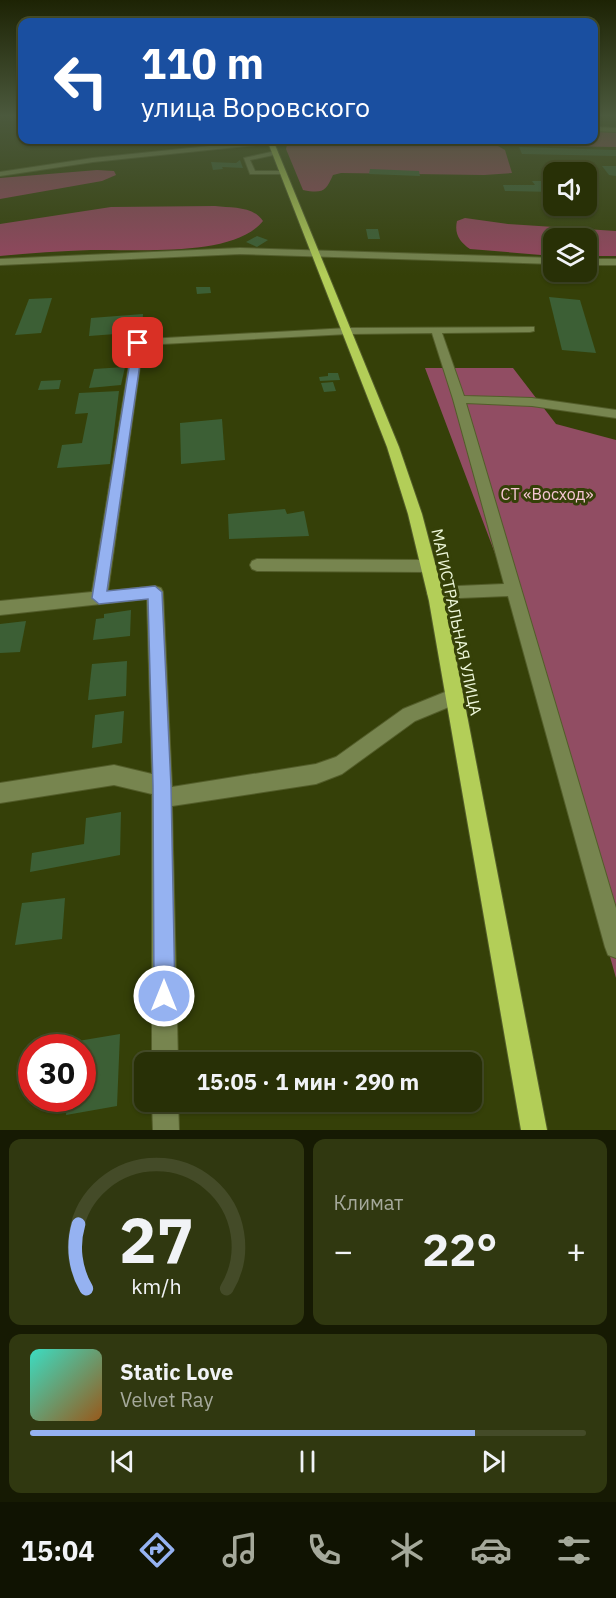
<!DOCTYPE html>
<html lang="ru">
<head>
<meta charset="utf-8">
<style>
  :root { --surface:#283006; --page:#303810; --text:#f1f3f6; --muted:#a5a99b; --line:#444b28; --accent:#95b2f1 }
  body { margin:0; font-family:"IBM Plex Sans",sans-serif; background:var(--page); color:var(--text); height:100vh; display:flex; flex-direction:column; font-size:22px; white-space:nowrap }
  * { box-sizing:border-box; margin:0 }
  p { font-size:20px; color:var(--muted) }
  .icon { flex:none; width:33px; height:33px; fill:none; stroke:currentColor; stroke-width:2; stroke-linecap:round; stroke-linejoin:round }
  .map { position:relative; height:1130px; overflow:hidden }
  .sheet { display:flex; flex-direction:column; gap:9px; padding:9px; background:#161a03; flex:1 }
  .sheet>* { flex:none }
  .guide { position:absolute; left:18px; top:18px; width:580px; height:126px; border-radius:12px; box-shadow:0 2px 4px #0004,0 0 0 2px var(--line); background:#1a4fa0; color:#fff; overflow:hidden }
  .fabs { position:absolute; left:543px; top:162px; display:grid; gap:12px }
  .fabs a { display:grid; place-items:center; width:54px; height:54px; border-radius:12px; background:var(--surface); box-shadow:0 2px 4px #0004,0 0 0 2px var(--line); font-size:30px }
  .speed { position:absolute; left:18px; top:1034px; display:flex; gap:12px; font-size:30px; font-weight:700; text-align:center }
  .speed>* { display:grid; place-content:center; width:78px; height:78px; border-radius:50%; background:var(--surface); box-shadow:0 2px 4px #0004,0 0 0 2px var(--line); line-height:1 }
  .speed .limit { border:9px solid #d22; background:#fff; color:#111 }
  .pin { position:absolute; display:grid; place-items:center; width:51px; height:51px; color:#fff; margin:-26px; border-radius:12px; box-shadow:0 3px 9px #0006 }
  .me { position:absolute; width:66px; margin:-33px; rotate:0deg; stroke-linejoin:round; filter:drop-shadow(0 0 4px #0008) }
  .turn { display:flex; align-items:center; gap:21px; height:126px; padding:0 24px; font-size:27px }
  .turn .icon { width:78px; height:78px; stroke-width:2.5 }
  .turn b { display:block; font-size:42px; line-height:51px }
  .big { font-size:45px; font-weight:800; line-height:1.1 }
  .sheet .widget { flex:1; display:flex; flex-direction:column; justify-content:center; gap:9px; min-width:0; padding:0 21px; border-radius:12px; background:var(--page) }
  .sheet .dial { align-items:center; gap:0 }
  .dial svg { height:156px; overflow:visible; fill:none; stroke:var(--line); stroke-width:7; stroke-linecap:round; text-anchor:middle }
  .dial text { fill:var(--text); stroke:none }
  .song { display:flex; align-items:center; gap:18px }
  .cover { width:72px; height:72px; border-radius:9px; background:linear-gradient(135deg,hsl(170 70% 55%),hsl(30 70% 35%)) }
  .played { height:6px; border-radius:3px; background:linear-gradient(90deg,var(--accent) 80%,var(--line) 80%) }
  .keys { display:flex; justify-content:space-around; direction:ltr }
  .heat { display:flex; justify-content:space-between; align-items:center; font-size:33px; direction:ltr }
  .sheet .tiles { flex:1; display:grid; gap:9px; grid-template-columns:1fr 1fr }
  .widget:last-child { grid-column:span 2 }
  .trip { position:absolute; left:134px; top:1052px; width:348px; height:60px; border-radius:12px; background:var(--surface); box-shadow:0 2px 4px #0004,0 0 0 2px var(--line); font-weight:800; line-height:60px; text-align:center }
  .tab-bar { display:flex; height:96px; justify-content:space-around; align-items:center; background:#101302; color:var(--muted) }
  .tab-bar .icon { width:42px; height:42px }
  .tab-bar .active { color:var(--accent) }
  .tab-bar b { font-size:27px; color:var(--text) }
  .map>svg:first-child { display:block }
</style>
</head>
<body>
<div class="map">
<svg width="616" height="1130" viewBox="0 0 616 1130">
  <rect width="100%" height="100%" fill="#354008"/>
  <polygon fill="#914d63" points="425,368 513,368 556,424 616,440 616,978 502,572"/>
  <g fill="#974561">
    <polygon points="594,131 616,131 616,147 548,146 537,140 594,140"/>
    <path d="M293,144l205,2 7,4 7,23 -28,2 -143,-2 -8,2c-7,16 -10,19 -30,15l-17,-41 1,-4z"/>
    <polygon points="97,170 114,171 116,175 102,181 0,199 0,178"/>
    <path d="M215,206c17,2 38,0 48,15 -29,37 -128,28 -172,29 -30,1 -61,3 -91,6v-32l111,-17z"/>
    <path d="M465,218l43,6 108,7v25h-29l-1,-18h-32l-1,18 -83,-7c-10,-7 -16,-15 -13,-28z"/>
  </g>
  <g fill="#3c5f35">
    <polygon points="519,147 616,150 616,156 522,154"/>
    <polygon points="240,160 243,168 222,167 223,169 213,170 211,162 236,163"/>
    <polygon points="602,166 616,166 616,176 609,175"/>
    <polygon points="370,169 419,171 420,176 369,174"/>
    <polygon points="532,181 550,181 554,192 505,191 503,185 535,185"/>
    <polygon points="366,229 378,229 380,239 368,239"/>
    <polygon points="257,236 268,240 257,247 246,242"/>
    <polygon points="196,287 210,287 211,293 197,294"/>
    <polygon points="549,297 580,300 596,353 562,350"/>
    <polygon points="52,298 41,333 15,335 29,299"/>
    <polygon points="143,314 142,332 89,336 91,318"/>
    <polygon points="125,367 121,385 89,388 94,369"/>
    <polygon points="328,373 338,373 340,380 320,381 319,377 328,376"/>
    <polygon points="61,380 59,389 38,390 41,381"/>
    <polygon points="333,382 336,391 324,392 321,383"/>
    <polygon points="119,391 110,464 57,468 62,445 82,443 88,413 75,414 79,393"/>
    <polygon points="222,419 225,460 181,464 180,423"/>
    <polygon points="285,509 287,514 304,511 309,536 229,539 228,514"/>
    <polygon points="131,610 130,636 93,640 96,619 104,618 104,614"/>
    <polygon points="26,621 20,652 0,653 0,624"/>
    <polygon points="127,661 126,696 88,700 92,664"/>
    <polygon points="124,711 122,743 92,748 95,715"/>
    <polygon points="121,812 120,855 30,872 32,853 84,844 86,818"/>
    <polygon points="65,898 62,939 15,945 22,903"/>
    <polygon points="120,1034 117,1106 66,1115 67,1098 82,1098 82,1047 72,1047 72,1042"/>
  </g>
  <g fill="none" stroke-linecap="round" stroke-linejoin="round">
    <defs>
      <g id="minor">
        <polygon points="594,127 616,128 616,132 594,131"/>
        <polygon points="268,140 531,140 518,145 274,143 93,162 0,176 0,172 93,158"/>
        <polygon points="276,151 278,154 250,160 255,171 284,171 286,174 250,174 244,158"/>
        <polygon points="240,248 554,258 554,264 240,254 0,265 0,259"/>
        <rect x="586" y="259" width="30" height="6"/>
        <polygon points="534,327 534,331 530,332 442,333 464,396 532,398 616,410 616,418 532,406 466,403 616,908 616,958 608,955 605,947 508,596 435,599 429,597 427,593 429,589 435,587 504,584 453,399 432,333 348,334 143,345 108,591 155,586 161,588 163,592 172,787 316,764 336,757 403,709 455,688 461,690 464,696 461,702 415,721 342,774 316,784 172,806 178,1062 152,1062 152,794 114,785 0,803 0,783 114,765 152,774 147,599 0,615 0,601 92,592 132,346 124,343 129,340 348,328"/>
        <polygon points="257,559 428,560 433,562 436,566 433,570 428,572 257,571 252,569 250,565 252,561"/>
        <polygon points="152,1101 178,1101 179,1130 153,1130"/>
      </g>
      <polygon id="major" points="267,140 273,140 399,447 422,514 445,601 547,1130 521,1130 429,601 408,514 387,447"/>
    </defs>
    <use href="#minor" stroke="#535d2a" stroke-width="2"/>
    <use href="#major" stroke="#535d2a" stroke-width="2"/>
    <use href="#minor" fill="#77854f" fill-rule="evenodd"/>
    <use href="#major" fill="#b3ce58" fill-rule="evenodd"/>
  </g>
  <linearGradient id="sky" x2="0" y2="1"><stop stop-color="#1d2304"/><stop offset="0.42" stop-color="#4b593d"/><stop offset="1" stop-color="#4b593d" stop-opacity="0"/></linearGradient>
  <rect width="616" height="275" fill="url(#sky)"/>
  <polygon fill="#95b2f1" stroke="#61749d" stroke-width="1.5" points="138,340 143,343 107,591 155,586 162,592 171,786 175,996 172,1004 164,1007 157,1004 154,996 153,786 148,599 99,604 92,598 133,343"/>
  <g text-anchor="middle" stroke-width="6" stroke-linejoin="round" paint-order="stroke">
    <g font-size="16" fill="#f6c6d3" stroke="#354008">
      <text x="547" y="500">СТ «Восход»</text>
    </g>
    <g font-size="16" fill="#eff8db" stroke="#354008">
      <text transform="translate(457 622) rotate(78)" y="6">МАГИСТРАЛЬНАЯ УЛИЦА</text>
    </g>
  </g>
</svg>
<div class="fabs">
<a><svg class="icon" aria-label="sound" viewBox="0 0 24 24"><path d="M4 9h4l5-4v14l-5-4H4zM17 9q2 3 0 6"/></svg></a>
<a><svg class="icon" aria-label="layers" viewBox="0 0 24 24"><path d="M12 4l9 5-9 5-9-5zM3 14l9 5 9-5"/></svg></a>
</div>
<div class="speed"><div class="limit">30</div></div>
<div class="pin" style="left:138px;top:343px;background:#d93025"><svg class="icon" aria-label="arrive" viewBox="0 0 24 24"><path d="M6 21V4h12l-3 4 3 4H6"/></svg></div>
<svg class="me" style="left:164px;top:996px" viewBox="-20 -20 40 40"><circle r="17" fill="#95b2f1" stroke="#fff" stroke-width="3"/><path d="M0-11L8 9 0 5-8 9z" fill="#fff"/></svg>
<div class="trip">15:05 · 1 мин · 290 m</div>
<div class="guide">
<div class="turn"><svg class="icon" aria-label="left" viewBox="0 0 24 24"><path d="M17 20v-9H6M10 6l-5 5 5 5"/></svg><div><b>110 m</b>улица Воровского</div></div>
</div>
</div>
<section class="sheet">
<div class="tiles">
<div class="widget dial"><svg viewBox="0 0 100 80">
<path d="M14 69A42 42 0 1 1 86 69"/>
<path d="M14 69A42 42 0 0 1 10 36" stroke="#95b2f1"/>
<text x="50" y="56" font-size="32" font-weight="700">27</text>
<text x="50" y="72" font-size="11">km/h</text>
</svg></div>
<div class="widget"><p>Климат</p>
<div class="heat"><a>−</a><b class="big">22°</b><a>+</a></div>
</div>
<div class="widget">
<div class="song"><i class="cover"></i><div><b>Static Love</b><p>Velvet Ray</p></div></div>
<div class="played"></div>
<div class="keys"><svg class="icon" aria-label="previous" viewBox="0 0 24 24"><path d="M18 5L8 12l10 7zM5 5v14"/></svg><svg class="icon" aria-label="pause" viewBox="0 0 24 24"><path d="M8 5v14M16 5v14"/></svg><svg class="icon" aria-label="next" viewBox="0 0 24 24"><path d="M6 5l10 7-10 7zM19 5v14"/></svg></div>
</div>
</div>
</section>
<nav class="tab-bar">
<b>15:04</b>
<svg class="icon active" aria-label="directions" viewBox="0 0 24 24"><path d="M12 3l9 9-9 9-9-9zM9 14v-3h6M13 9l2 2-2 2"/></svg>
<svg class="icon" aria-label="music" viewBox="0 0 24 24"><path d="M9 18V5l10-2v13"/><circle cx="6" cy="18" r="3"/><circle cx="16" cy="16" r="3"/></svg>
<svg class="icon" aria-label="phone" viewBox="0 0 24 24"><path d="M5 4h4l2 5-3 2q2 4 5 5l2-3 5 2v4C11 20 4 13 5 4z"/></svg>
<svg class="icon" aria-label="climate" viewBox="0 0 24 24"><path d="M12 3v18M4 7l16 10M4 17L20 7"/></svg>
<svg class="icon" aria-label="car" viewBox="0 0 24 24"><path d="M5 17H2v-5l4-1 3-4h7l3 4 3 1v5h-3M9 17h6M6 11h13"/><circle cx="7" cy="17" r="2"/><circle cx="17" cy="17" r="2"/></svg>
<svg class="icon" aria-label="filters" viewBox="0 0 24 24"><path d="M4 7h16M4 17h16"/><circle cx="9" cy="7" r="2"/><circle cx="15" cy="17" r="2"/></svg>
</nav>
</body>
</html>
